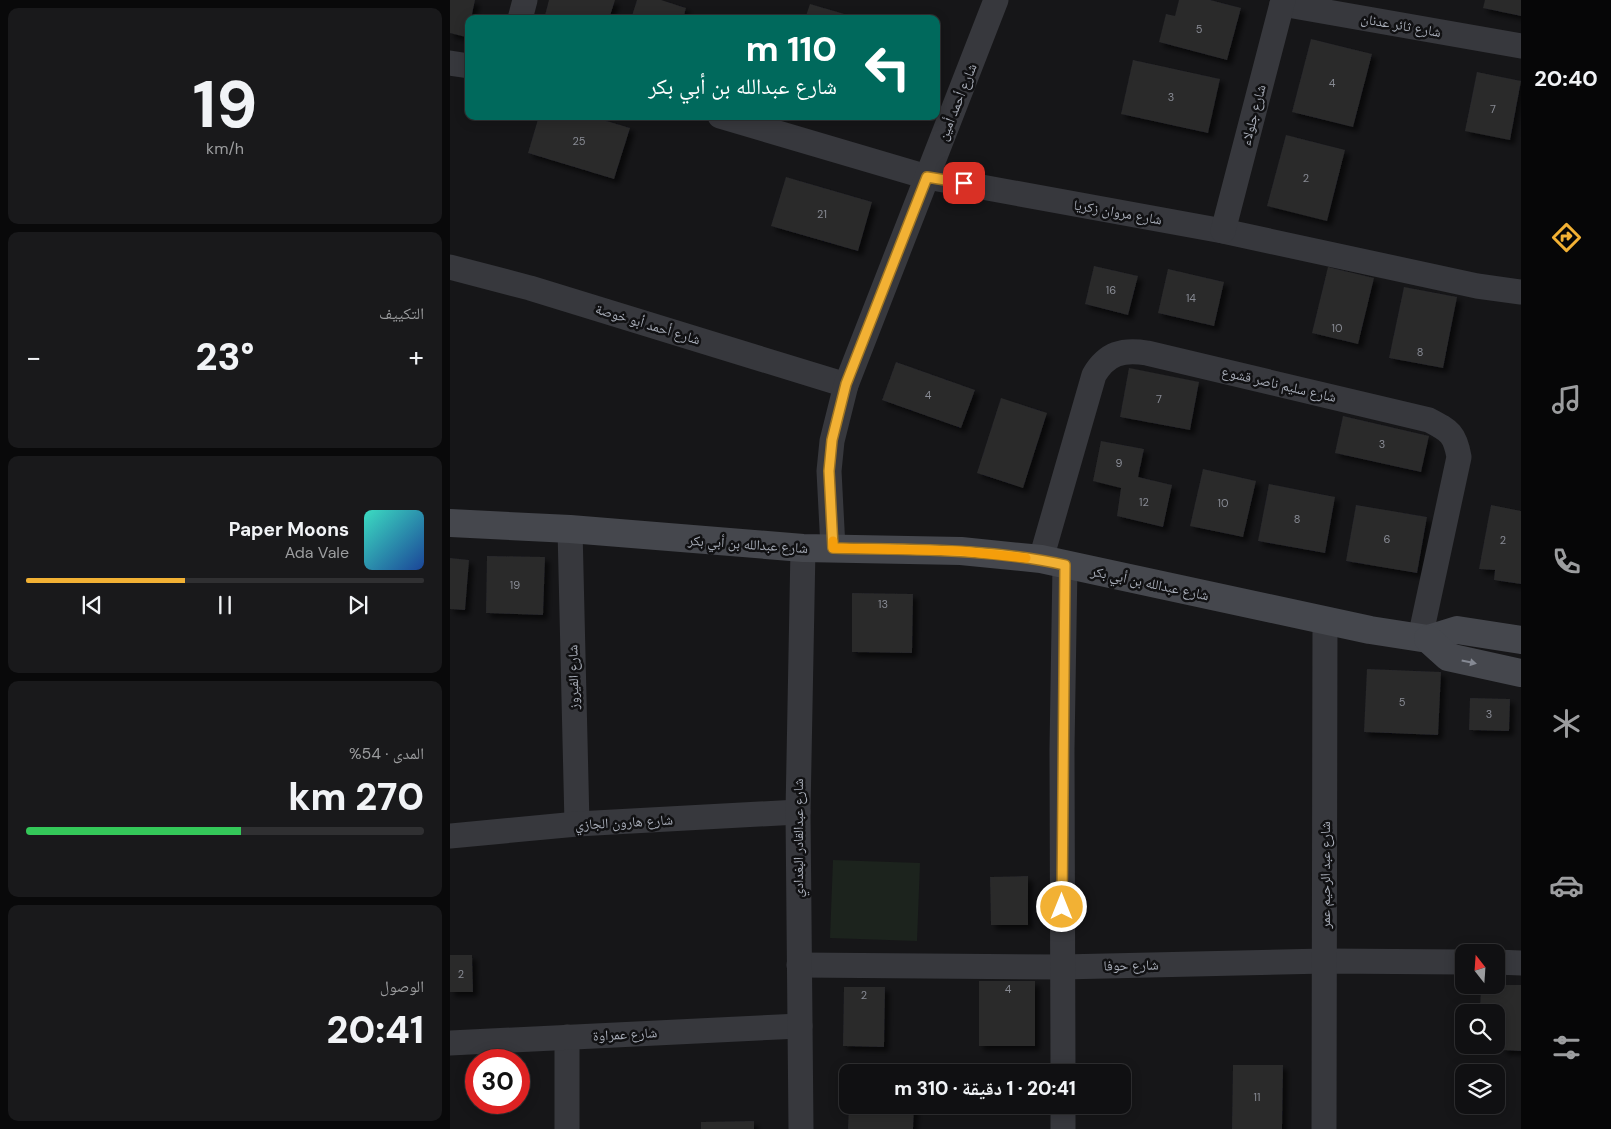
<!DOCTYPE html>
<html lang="ar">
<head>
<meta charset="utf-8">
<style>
  :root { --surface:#101012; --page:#19191b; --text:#f1f3f6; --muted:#9c9d9f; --line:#303032; --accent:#f2b134 }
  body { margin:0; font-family:"DM Sans","Noto Naskh Arabic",sans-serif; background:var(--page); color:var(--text); direction:rtl; height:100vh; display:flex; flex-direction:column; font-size:19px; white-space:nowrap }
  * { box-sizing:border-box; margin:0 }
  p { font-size:16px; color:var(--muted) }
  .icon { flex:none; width:28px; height:28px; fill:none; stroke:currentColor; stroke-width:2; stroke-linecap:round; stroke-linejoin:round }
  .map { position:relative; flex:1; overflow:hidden; direction:ltr }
  .drawer { display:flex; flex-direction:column; gap:8px; padding:8px; background:#09090a; width:450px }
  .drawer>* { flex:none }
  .banner { position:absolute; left:15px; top:15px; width:475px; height:105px; border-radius:10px; box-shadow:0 2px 12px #0003,0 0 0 1px var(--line); direction:rtl; background:#00695c; color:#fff; overflow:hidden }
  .needle { width:32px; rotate:343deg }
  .buttons { position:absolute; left:1005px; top:944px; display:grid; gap:10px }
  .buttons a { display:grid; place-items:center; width:50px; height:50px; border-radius:10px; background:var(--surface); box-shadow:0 2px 12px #0003,0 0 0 1px var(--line); font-size:25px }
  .speed { position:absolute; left:15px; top:1049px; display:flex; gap:10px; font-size:25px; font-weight:700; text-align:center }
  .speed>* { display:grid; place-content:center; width:65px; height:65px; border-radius:50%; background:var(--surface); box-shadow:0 2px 12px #0003,0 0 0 1px var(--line); line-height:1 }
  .speed .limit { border:8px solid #d22; background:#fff; color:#111 }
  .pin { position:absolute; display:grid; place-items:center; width:42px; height:42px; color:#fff; margin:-21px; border-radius:10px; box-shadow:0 2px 8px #0006 }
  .me { position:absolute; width:55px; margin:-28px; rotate:0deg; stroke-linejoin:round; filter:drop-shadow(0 0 4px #0008) }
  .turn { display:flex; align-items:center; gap:18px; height:105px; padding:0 20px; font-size:22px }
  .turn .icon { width:65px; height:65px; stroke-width:2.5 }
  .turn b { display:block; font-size:35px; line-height:42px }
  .big { font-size:38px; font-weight:800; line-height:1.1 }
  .drawer .card { flex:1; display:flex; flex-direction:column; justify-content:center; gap:8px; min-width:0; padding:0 18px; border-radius:10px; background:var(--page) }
  .drawer .dial { align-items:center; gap:0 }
  .dial b { font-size:65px; line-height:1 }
  .song { display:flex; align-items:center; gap:15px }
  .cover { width:60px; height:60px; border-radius:8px; background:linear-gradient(135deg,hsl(170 70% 55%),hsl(220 70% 35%)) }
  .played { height:5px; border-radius:2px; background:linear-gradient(90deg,var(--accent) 40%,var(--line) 40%) }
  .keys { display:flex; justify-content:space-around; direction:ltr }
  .heat { display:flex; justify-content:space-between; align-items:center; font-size:28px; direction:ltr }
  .charge { height:8px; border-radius:4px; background:linear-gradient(90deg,#34c759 54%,var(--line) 0) }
  .trip { position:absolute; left:389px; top:1064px; width:292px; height:50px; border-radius:10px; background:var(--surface); box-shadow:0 2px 12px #0003,0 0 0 1px var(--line); font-weight:800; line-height:50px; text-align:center; direction:rtl }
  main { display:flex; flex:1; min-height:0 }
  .menu { display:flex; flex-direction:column; width:90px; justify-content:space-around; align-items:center; background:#060607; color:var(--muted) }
  .menu .icon { width:35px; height:35px }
  .menu .current { color:var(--accent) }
  .menu b { font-size:22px; color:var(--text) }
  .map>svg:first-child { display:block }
</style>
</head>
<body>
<main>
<nav class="menu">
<b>20:40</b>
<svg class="icon current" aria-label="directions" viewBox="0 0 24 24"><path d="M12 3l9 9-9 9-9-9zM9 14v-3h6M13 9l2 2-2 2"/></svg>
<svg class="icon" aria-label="music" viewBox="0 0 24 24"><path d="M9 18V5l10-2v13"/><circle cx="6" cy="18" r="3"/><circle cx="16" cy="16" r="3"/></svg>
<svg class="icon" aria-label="phone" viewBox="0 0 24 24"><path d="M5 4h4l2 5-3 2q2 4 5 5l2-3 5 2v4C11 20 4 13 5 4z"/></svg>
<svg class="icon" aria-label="climate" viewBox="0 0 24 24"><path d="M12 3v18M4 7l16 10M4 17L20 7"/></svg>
<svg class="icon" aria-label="car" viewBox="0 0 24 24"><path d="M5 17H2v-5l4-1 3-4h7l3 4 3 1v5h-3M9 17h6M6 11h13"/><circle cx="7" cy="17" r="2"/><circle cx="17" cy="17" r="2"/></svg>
<svg class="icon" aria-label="filters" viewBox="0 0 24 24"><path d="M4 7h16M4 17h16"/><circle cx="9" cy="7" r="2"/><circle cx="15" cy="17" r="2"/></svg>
</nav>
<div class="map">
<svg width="1071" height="1129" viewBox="0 0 1071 1129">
  <defs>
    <filter id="shadow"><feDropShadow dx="4.5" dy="4.5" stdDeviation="2.5" flood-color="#0009"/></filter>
  </defs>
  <rect width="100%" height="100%" fill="#161618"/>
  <polygon fill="#1c231d" points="383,860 470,863 467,941 380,938"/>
  <g fill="#29292c" filter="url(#shadow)">
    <polygon points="0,0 25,0 21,19 19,19 16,37 0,33"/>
    <polygon points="99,0 165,0 159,19 94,19"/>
    <polygon points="187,0 211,0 236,8 233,19 181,19"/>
    <polygon points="729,0 760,0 791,8 777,60 709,42 716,14 725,16"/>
    <polygon points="1035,0 1071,0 1071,16 1033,8"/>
    <polygon points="360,4 408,18 408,19 355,19"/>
    <polygon points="861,39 922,54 903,127 842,112"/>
    <polygon points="683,60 770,79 758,133 671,114"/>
    <polygon points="1027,72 1071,81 1060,140 1015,131"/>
    <polygon points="89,116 140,116 180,128 164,179 78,153"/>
    <polygon points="836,135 895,150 877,221 817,206"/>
    <polygon points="336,177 422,202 408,251 321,226"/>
    <polygon points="644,266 688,276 678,315 635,304"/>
    <polygon points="878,267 924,278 908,344 862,333"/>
    <polygon points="718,269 774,282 764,326 708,313"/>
    <polygon points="954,287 1007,297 993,368 939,358"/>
    <polygon points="446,362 525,390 511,428 432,400"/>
    <polygon points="679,368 749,382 740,430 670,417"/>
    <polygon points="551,398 597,413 573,488 527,473"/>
    <polygon points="893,416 979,436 971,472 885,453"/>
    <polygon points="651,441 694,449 688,477 722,485 713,527 667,516 671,488 643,481"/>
    <polygon points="753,469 806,481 793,537 740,526"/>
    <polygon points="819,484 885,497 875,553 808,541"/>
    <polygon points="906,505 977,517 967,573 896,561"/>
    <polygon points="1041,505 1071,511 1071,584 1044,580 1045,570 1029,569"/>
    <polygon points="37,556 95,557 93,615 36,613"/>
    <polygon points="0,558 19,560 15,610 0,609"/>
    <polygon points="402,593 463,594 462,653 402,652"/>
    <polygon points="917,669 991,672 988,735 914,732"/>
    <polygon points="1020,698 1060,699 1059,731 1019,730"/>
    <polygon points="578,876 578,925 541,925 540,877"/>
    <polygon points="0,955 22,955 23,992 0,992"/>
    <rect x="529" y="981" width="56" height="65"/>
    <polygon points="1031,985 1071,985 1071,1051 1052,1050 1053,1024 1046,1024 1046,1012 1030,1012"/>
    <polygon points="394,987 435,987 434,1047 393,1046"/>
    <polygon points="783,1065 833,1065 832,1129 782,1129"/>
    <polygon points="399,1105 464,1105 463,1129 398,1129"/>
    <polygon points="304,1121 304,1129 251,1129 251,1122"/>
  </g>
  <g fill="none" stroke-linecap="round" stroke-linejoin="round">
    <g stroke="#37383d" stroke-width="25">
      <polyline points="832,4 1071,46"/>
      <polyline points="70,19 75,0"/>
      <polyline points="0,63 19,66"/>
      <polyline points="270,116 477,177 773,231 1027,286 1071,292"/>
      <polyline points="773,231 833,0"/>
      <polyline points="0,267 80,288 396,385"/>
      <polyline points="120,529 127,824"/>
      <polyline points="383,548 379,471 382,441 396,385 546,0"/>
      <path d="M591,559l53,-184c13,-22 29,-26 53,-22l282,67c21,11 26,14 30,37l-39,181"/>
      <polyline points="0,836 127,824 348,812"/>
      <polyline points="1046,962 1071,963"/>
      <polyline points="349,965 612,967 875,961 1014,962"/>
      <polyline points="117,1037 117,1129"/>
      <polyline points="0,1043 350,1026"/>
      <polyline points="613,1072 612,749 615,565"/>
      <polyline points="613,1105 613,1129"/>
      <polyline points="351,1129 348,812 353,548"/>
      <polyline points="874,1129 875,621"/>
    </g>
    <g stroke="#45474d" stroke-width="28">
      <polyline points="0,523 120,529 353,548 511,551 591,559 920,630 978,639 1007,630 1071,640"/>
      <polyline points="978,639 998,657 1071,673"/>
    </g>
  </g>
  <defs><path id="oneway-solid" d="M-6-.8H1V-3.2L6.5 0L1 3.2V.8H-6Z" transform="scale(1.25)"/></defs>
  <use fill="#858993" href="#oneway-solid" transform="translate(1019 662) rotate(12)"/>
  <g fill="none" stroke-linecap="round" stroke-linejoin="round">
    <defs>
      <path id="route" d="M514,183l-37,-6 -81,207 -14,56 -3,31 4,77c77,2 156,0 232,17l-3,342"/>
    </defs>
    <use href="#route" stroke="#9d7322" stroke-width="12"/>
    <use href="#route" stroke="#f2b134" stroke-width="9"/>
    <polyline stroke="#f59e0b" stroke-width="9" points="383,541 383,548 511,551 576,558"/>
  </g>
  <g text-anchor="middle" stroke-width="5" stroke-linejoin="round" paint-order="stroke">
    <g font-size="11" fill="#888b94">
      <text x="749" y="33">5</text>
      <text x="882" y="87">4</text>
      <text x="721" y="101">3</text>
      <text x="1043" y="113">7</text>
      <text x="129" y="145">25</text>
      <text x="856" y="182">2</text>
      <text x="372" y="218">21</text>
      <text x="661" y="294">16</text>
      <text x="741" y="302">14</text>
      <text x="887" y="332">10</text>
      <text x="970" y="356">8</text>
      <text x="478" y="399">4</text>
      <text x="709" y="403">7</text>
      <text x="932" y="448">3</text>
      <text x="669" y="467">9</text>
      <text x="694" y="506">12</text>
      <text x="773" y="507">10</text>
      <text x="847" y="523">8</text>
      <text x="937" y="543">6</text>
      <text x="1053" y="544">2</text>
      <text x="65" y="589">19</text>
      <text x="433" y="608">13</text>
      <text x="952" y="706">5</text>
      <text x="1039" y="718">3</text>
      <text x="11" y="978">2</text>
      <text x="558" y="993">4</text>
      <text x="414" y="999">2</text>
      <text x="807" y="1101">11</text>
    </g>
    <g font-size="14" fill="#a8adb8" stroke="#111113">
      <text transform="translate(951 25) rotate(10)" y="5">شارع ثائر عدنان</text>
      <text transform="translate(507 102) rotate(-68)" y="5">شارع أحمد أمين</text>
      <text transform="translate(803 115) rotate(-75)" y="5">شارع جلولاء</text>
      <text transform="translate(668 212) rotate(10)" y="5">شارع مروان زكريا</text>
      <text transform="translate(198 324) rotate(17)" y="5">شارع أحمد أبو خوصة</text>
      <text transform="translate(829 384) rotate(13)" y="5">شارع سليم ناصر قشوع</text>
      <text transform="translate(298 544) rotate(4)" y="5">شارع عبدالله بن أبي بكر</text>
      <text transform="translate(700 583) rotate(12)" y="5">شارع عبدالله بن أبي بكر</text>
      <text transform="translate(123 677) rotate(-91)" y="5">شارع الفيروز</text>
      <text transform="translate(174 822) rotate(-3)" y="5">شارع هارون الجازي</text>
      <text transform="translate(348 838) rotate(-90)" y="5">شارع عبدالقادر البغدادي</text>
      <text transform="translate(875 875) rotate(-90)" y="5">شارع عبد الرحيم عمر</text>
      <text transform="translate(681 965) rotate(-1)" y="5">شارع حوفا</text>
      <text transform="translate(175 1034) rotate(-3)" y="5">شارع عمراوة</text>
    </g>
  </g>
</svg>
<div class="buttons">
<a><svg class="needle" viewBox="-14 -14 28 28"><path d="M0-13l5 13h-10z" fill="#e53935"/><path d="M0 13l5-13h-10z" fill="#9c9d9f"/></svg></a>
<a><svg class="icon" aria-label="search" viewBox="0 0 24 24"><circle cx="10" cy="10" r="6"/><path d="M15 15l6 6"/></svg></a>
<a><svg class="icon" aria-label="layers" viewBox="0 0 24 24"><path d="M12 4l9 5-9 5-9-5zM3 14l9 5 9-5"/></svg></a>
</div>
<div class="speed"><div class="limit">30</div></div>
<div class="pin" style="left:514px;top:183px;background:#d93025"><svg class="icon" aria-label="arrive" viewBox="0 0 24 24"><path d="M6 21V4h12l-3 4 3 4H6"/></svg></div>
<svg class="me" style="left:612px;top:907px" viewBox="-20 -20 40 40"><circle r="17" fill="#f2b134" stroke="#fff" stroke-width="3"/><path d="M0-11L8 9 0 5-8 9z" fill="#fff"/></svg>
<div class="trip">20:41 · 1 دقيقة · 310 m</div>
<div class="banner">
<div class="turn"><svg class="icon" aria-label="left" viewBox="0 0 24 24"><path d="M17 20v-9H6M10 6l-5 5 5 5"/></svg><div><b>110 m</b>شارع عبدالله بن أبي بكر</div></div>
</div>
</div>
<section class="drawer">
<div class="card dial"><b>19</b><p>km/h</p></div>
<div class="card"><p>التكييف</p>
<div class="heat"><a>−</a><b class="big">23°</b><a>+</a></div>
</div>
<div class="card">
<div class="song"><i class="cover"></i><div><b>Paper Moons</b><p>Ada Vale</p></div></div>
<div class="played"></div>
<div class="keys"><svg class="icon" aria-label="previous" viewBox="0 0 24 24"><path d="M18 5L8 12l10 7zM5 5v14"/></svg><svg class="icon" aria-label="pause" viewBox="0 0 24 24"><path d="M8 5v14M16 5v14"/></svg><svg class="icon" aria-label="next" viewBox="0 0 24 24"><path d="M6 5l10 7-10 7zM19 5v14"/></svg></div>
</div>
<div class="card"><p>المدى · 54%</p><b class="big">270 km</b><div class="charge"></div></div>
<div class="card"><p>الوصول</p><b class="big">20:41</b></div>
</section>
</main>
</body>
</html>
